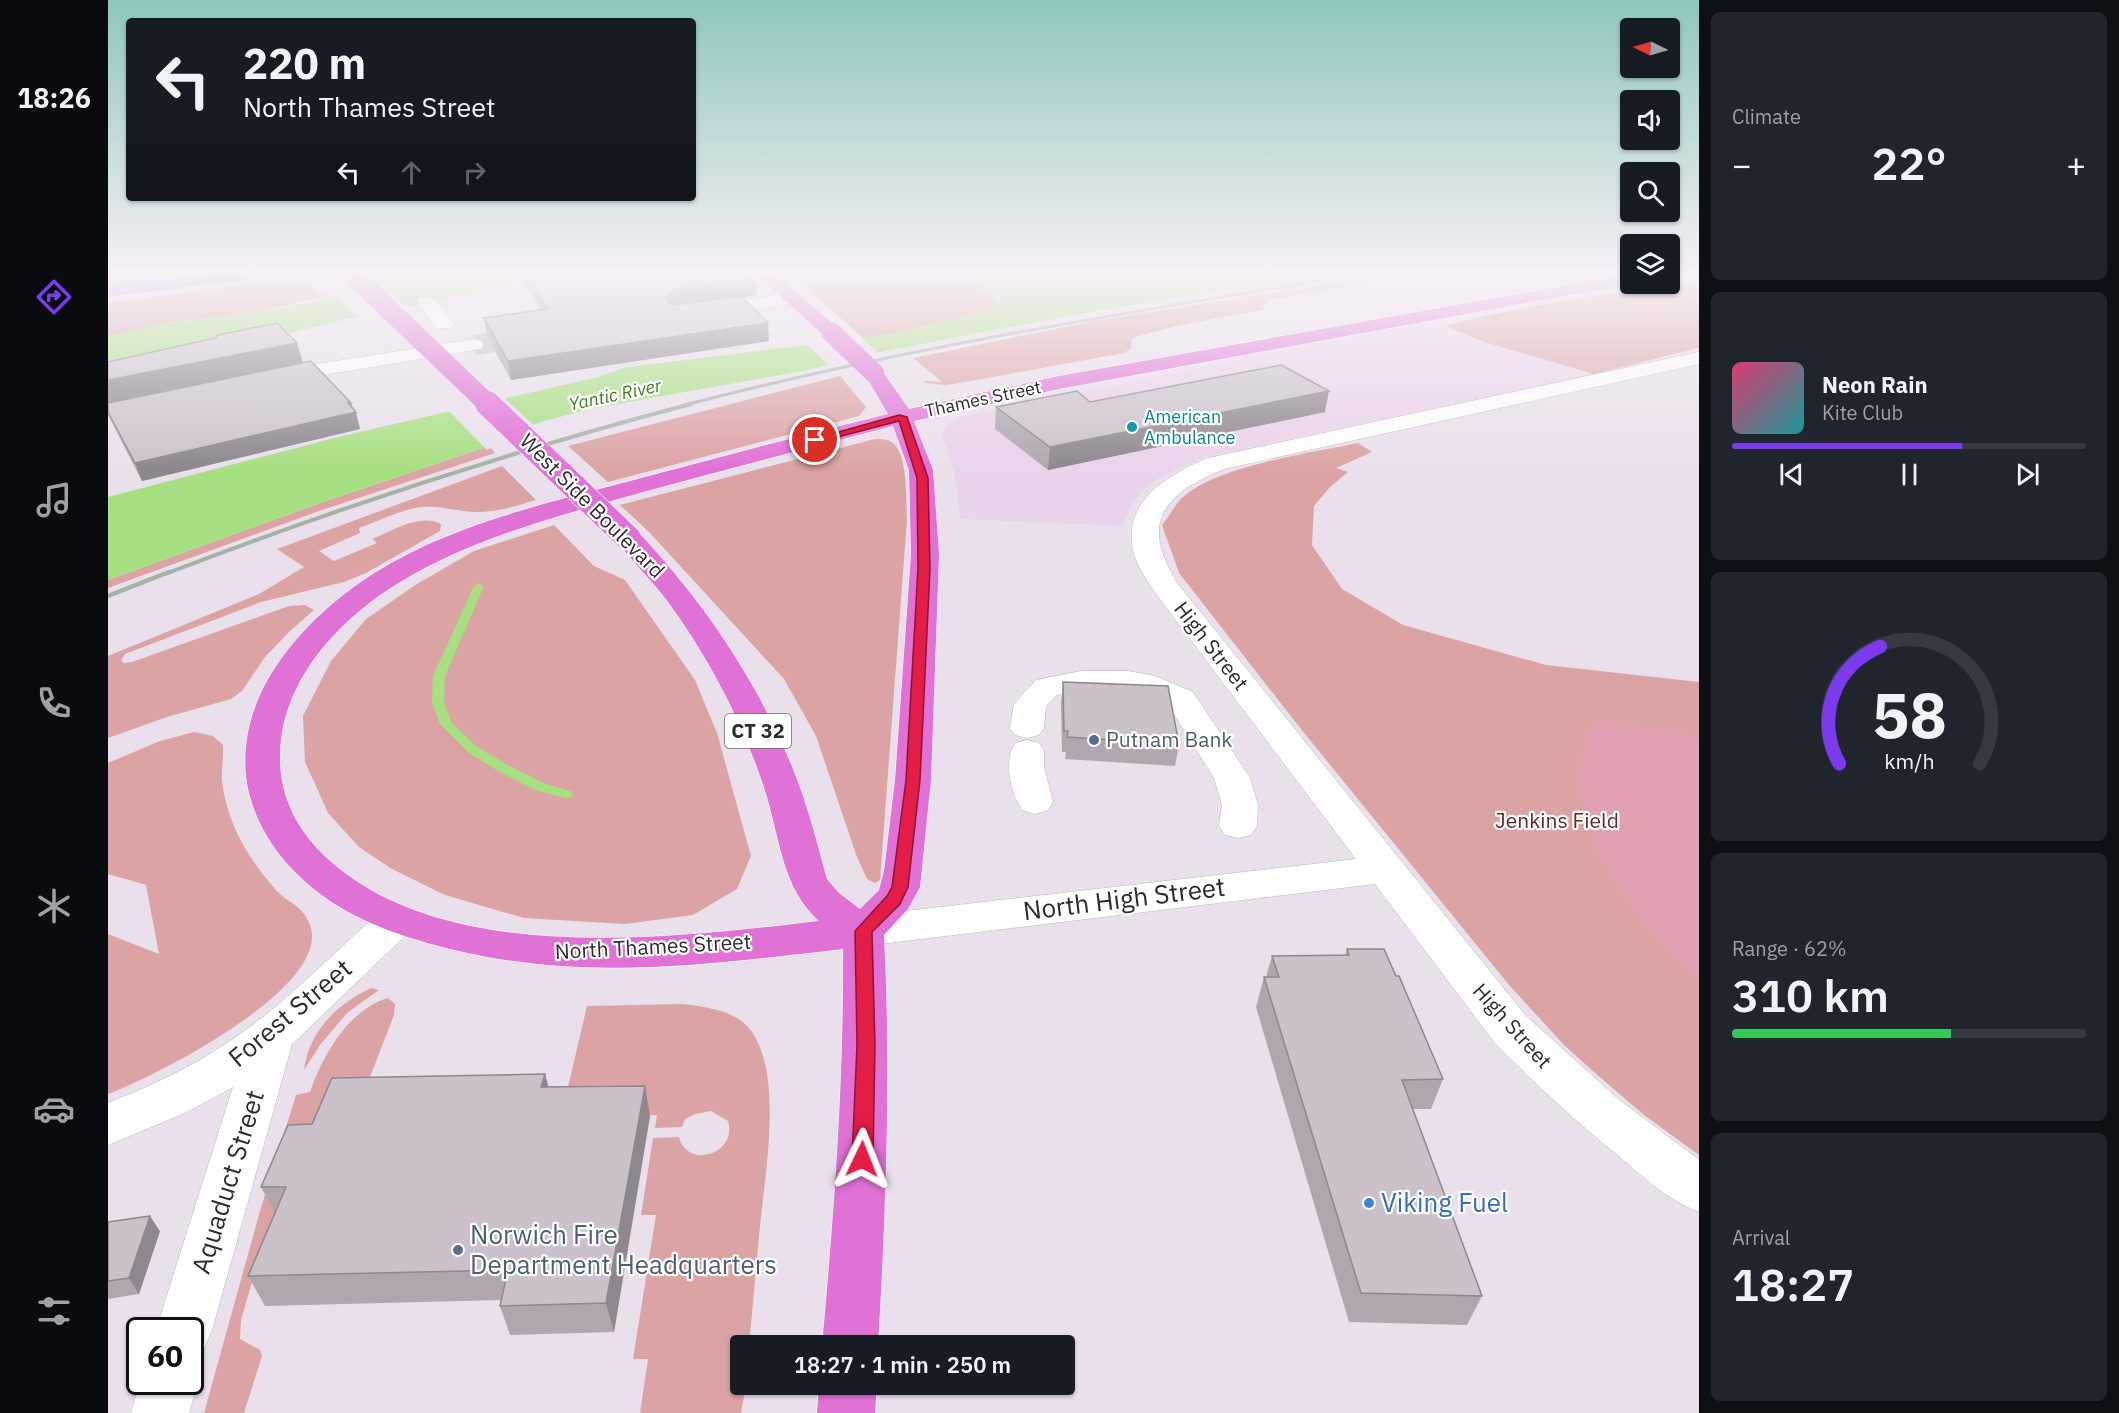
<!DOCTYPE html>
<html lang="en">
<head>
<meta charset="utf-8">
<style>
  :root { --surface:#171b24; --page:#20242c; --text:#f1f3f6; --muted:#9ea1a6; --line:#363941; --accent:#7c3aed }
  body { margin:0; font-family:"IBM Plex Sans",sans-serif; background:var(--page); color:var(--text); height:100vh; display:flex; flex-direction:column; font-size:22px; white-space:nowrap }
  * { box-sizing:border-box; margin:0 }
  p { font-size:20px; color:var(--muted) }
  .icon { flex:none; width:33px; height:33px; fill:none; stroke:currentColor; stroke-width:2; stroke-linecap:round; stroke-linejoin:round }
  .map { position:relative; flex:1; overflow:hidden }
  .drawer { display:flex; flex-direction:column; gap:12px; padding:12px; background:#0d0f14; width:420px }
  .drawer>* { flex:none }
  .hud { position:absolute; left:18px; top:18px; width:570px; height:183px; border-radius:6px; box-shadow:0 2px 4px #0004; background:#171b24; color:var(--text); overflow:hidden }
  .needle { width:39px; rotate:275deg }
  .controls { position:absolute; left:1512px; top:18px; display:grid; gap:12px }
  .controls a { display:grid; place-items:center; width:60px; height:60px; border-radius:6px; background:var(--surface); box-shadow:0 2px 4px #0004; font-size:30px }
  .speed { position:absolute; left:18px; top:1317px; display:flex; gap:12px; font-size:30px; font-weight:700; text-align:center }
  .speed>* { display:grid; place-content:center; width:78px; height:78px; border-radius:50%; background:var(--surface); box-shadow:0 2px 4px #0004; line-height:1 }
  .speed .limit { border:3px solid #111; border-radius:9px; background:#fff; color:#111 }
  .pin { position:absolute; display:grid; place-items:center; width:51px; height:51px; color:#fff; margin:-26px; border:3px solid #fff; border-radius:50%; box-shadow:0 2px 6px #0007 }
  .me { position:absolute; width:66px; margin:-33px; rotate:2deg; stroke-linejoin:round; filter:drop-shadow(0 0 4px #0008) }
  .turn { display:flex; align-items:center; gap:21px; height:126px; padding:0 18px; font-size:27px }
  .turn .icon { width:78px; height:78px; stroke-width:2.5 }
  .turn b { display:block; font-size:42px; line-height:51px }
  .lanes { display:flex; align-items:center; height:57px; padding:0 18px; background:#0003; justify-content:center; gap:30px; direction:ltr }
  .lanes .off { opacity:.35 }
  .big { font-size:45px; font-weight:600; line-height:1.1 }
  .drawer .widget { flex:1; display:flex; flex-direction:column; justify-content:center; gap:9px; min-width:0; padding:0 21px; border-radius:9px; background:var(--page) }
  .drawer .dial { align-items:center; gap:0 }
  .dial svg { height:156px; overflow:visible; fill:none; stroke:var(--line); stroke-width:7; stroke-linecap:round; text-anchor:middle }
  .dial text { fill:var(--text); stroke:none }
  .song { display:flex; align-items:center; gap:18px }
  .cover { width:72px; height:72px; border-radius:9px; background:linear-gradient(135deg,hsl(340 70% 55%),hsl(180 70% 35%)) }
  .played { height:6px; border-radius:3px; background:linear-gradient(90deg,var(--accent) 65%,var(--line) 65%) }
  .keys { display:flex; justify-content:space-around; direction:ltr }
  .heat { display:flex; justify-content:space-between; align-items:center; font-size:33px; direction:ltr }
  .charge { height:9px; border-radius:4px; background:linear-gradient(90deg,#34c759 62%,var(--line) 0) }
  .trip { position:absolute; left:622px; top:1335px; width:345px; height:60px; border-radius:6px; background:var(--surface); box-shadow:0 2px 4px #0004; font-weight:600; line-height:60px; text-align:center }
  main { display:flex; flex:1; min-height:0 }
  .menu { display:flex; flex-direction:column; width:108px; justify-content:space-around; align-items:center; background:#090b0e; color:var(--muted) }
  .menu .icon { width:42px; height:42px }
  .menu .selected { color:var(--accent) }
  .menu b { font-size:27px; color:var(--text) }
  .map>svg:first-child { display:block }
</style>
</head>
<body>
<main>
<nav class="menu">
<b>18:26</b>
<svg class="icon selected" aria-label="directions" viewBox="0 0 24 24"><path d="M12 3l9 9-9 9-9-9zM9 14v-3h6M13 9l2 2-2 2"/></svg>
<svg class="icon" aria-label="music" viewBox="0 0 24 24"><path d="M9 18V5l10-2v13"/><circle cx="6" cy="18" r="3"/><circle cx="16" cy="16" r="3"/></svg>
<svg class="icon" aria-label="phone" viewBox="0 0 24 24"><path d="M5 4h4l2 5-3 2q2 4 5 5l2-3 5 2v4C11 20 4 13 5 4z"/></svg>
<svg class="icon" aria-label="climate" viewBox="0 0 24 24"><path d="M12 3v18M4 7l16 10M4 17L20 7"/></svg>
<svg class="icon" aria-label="car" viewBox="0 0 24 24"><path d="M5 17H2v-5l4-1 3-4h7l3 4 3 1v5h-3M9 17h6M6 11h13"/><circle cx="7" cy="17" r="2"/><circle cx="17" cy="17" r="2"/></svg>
<svg class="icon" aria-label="filters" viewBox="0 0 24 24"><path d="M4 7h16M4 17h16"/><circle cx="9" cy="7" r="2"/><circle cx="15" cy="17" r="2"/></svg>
</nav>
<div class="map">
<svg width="1591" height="1413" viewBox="0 0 1591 1413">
  <rect width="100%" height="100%" fill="#eae0ec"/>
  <polygon fill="#ebd2eb" points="1327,320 1376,342 1486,374 1096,457 1056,475 1037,488 1024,503 1015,526 852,519 847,472 834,436 839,424 854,416"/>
  <g fill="#dba3a4">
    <polygon points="3,273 103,273 0,287"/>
    <polygon points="268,273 326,273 281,284"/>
    <polygon points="681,273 869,273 865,277 866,282 887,299 889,304 884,309 784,334 755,338"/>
    <polygon points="1289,273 1317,273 1161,300 1163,302 1152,305 1158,309 1073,325 1030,336 1024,339 1023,349 1016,353 863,381 839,385 816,383 817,381 834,382 805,358 987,321"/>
    <polygon points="162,282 198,283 218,297 139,314 62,322 0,337 0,303"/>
    <path d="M1591,284v64l-105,26 -110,-32 -38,-16c83,-23 167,-33 253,-42z"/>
    <polygon points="732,376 758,407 751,416 500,482 460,446"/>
    <path d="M767,439c6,0 13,0 18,4 15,12 13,58 14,76l-27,361 -5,3 -8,-4 -10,-22 -41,-121 -32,-57 -135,-147 -29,-27z"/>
    <path d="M1250,443l14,9 -36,16 12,4 -18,15 -16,19 -2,39 30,44 61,36 143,40 153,17v473l-55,-40 -50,-43 -30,-27 -55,-60 -208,-256 -122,-156 -17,-48c7,-8 12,-19 19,-26 34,-33 130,-46 177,-56z"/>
    <polygon points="381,446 387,453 211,511 0,588 0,580 218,501"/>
    <path d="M394,466l34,34c-20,6 -39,12 -60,12 -18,0 -36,-7 -55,-5 -22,3 -42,14 -62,21l1,5 -41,18 15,10 43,-18 -5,-4c20,-8 48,-26 69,-15l-1,7 -74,42 -22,9 -83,20 -136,52 -4,7 3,2 8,-1 157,-56 16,-1 9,5 -24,21 -25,26 -23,34 -11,8 -64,18 -59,21v-82l151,-62 45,-27 -27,-18z"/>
    <polygon points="446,525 486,566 517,580 587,680 609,733 643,856 629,889 585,915 517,924 416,918 337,895 284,869 251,847 220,813 197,762 195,716 223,661 258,619 309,584 366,551"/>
    <path d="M86,732l19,4 10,9c1,12 -2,24 -1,36 5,43 26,77 54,109 13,14 26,14 34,35 23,62 -156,152 -202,169v-160l51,20 -13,-69 -38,-11v-111l52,-22z"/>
    <path d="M263,988l8,2 -32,23 -27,32 -16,25c5,-39 33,-66 67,-82z"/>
    <path d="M280,998l7,6 -1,11 -36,93 -94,133 -23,79 -1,19 20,11 2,6 -18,57h-40l56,-202 36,-116 14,-3c13,-37 38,-82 78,-94z"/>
    <path d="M574,1004c24,3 55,6 70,28 31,45 13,142 8,194 -4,40 -7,80 -11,119l-8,1v38l5,1 -5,28h-101l8,-54h-15l23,-144h-15l12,-77 26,-1c8,33 59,17 49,-16l-17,-10 -16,3 -10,5 -3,8 -27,1 2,-13 -96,2 26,-111z"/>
  </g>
  <path fill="#e1a0b1" d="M1486,723h20l85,15v242c-63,-62 -152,-164 -105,-257z"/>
  <g fill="#a7e080">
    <path d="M326,273h118l-69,18 -140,29 -235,59v-42c54,-18 111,-18 166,-28 54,-9 107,-25 160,-36z"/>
    <polygon points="869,273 1234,273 1074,296 890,329 778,351 695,371 486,408 432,422 381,446 218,501 0,580 0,497 226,438 490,377 514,368 785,334 887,308 889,304 888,301 865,281"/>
  </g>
  <g fill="#eae0ec">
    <polygon points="272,283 301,310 252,319 226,292"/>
    <polygon points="751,336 773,355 723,367 697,343"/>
    <polygon points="394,396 428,427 379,450 340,410"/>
  </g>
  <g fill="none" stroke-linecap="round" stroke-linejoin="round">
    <polygon fill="#a7e080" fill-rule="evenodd" points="371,583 376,586 337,676 336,703 344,723 369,747 402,766 437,784 463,791 465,794 463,797 458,798 427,790 392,772 361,753 332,724 324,703 325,676 366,586"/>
    <polyline stroke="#c4bcc6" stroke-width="20" stroke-dasharray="20 10" stroke-linecap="butt" points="366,345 427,336"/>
    <defs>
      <g id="minor">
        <polygon points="685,293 691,294 694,298 691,302 598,317 591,315 589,311 591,307 598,305"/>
        <path d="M318,297c12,2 21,17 28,27l-3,4h-14l-17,-22 -3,-4 3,-4z"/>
        <polygon points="366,339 373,341 376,345 373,349 166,383 159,381 155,377 159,373 166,371"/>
        <path d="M1591,352v12l-475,105c-60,25 -85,52 -47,114l349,433 92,83 81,61v52c-27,-10 -50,-30 -72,-49 -47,-38 -91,-78 -133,-121l-119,-158 -512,62 -15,-4 -6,-11 6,-11 15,-4 493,-57 -205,-272c-8,-13 -17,-27 -19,-42 -6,-47 40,-72 76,-87z"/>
        <polygon points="973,671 1020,671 1047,676 1085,692 1142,778 1150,805 1149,826 1143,835 1130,838 1117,835 1111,826 1114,805 1106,778 1061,706 1038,694 1020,691 973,691 949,695 938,706 936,728 931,735 919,738 907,735 902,728 906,704 928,680"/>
        <path d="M919,740l12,3 5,8v16l9,35 -5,8 -13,4 -13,-4c-11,-17 -19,-48 -7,-67z"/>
        <path d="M290,904l14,5 6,10 -6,10 -120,115 -80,286 -8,19 -14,6v-25h-34l77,-243 -48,26 -77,32v-42c41,-16 82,-35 119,-60 57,-37 105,-89 157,-134z"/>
        <polygon points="82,1365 90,1382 81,1413 23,1413 32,1382 82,1382"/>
      </g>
      <g id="major">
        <polygon points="647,273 665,273 730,328 733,332 730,336 716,336"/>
        <path d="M1522,274v10h3h-3l-571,105 -145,32 19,49 6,84 -8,226 -11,107 -12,22 -24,26c7,137 2,274 -6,411h-56c12,-133 22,-265 21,-397 -146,17 -275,35 -419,-7 -48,-14 -92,-33 -128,-69 -26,-25 -46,-61 -50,-97 -8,-79 49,-146 109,-190 81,-58 181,-80 275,-105 86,-23 172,-46 258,-67l-24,-41 3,-4 7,-2 7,2 28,40 150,-33zM785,426l16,44 2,84 -16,226 -11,91 -5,19 -19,19 -21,-16 -12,-14c-9,-32 -17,-65 -29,-97 -35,-93 -92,-178 -160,-250l-10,-2 -10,2 -3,6c14,21 34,39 50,60 44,59 80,128 102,199 13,44 16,92 52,124 -146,17 -371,46 -490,-61 -30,-27 -49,-61 -49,-102 0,-69 46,-124 100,-163 80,-55 175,-78 267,-104 82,-22 164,-44 246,-65z"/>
        <polygon points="711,1384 769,1384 767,1413 709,1413"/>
      </g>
      <polygon id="highway" points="112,273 161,273 158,277 152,278 0,297 0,287"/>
    </defs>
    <use href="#minor" stroke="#b3beb5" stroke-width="1"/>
    <use href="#major" stroke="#fff" stroke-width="1"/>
    <use href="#highway" stroke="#fff" stroke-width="1"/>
    <use href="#minor" fill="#fff" fill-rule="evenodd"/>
    <use href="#major" fill="#e071d5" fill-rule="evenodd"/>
    <use href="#highway" fill="#cc6ceb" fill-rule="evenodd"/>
    <path stroke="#a3b3a6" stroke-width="3" d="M577,405c225,-59 453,-94 682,-132"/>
    <path stroke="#a3b3a6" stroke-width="4" d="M57,574c172,-66 347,-123 526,-170"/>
    <polyline stroke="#a3b3a6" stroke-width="4.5" points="0,596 61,572"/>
    <defs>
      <g id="major-bridge-far1">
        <polyline points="249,279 381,405"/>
        <polyline points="723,332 766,373"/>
      </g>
      <polyline id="major-bridge" points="380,404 520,538"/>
    </defs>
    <use href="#major-bridge-far1" stroke="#fff" stroke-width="20" stroke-linecap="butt"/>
    <use href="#major-bridge" stroke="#fff" stroke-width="26" stroke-linecap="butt"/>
    <use href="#major-bridge-far1" stroke="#e071d5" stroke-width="20"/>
    <use href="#major-bridge" stroke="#e071d5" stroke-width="25"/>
  </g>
  <g fill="#afa6af">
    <polygon points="415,273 642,273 648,278 649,295 635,297 661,341 403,380 379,336 376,318 433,310 417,283"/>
    <polygon points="195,363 245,408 252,429 34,481 0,415 0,412"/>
    <polygon points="982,402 1217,412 940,470 887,429 888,407"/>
    <polygon points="955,682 1071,744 1067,766 957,759 958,752 954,752 953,704"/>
    <polygon points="1239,949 1288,976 1335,1079 1323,1109 1305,1109 1374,1296 1359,1325 1241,1322 1148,1007 1156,977 1158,977 1164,956 1237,955"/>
    <polygon points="437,1074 440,1087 542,1116 506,1332 402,1335 392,1306 393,1300 157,1306 140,1276 167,1213 153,1187 204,1124"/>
    <polygon points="0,1222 52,1231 31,1294 0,1299"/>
  </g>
  <g fill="#8e878e">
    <polygon points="648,278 649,295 571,307 560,316 558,298 560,293 569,289"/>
    <polygon points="660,323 661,341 403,380 400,361"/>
    <polygon points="189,343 195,363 0,403 0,380"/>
    <polygon points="1221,391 1217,412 940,470 942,447"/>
    <polygon points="243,403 246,412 248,412 252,429 34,481 27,463"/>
    <polygon points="437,1074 445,1104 433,1087"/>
    <polygon points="537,1086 542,1116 506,1332 498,1303"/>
    <polygon points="42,1216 52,1231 31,1294 21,1278"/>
  </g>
  <g fill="#cbc1cb" stroke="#8e878e" stroke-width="1.5">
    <polygon points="418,273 642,273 648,278 569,289 560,293 558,298 561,303 569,305 633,296 660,323 400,361 376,318 440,309"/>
    <polygon points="169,323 189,343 0,380 0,362 107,338 110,335"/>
    <polygon points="203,361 243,403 240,403 248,412 27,463 0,412 0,403"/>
    <polygon points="1173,365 1221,391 942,447 888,407 969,391 982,402"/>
    <polygon points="955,682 1060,686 1071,744 959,737 960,731 956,731"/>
    <polygon points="1239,949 1276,949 1288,976 1291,976 1335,1079 1294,1080 1374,1296 1253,1293 1156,977 1171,977 1164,956 1241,955"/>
    <polygon points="437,1074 433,1087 537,1086 498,1303 392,1306 400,1270 140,1276 178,1187 153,1187 180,1125 204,1124 224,1078"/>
    <polygon points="42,1216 21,1278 0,1281 0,1222"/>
  </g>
  <linearGradient id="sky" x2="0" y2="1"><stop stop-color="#8ec6be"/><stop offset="0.58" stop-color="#f6f1f6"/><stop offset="1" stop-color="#f6f1f6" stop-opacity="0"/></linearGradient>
  <rect width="1591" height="471" fill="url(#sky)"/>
  <polygon fill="#e11d48" stroke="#92132f" stroke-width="1.5" points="791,415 799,417 820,478 822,568 812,780 800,887 792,904 764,932 767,1045 765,1159 762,1165 754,1168 747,1165 744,1159 749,1045 747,931 779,896 784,887 798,780 810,568 809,478 791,421 707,443 702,440"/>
  <circle fill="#0f9aa8" stroke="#fff" stroke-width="2" cx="1024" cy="427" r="6"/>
  <g fill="#5c6f8a" stroke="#fff" stroke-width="2">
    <circle cx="986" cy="740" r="6"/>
    <circle cx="350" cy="1250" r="6"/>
  </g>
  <circle fill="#3f7fe0" stroke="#fff" stroke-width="2" cx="1261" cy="1203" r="6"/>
  <g text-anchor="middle" stroke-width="4.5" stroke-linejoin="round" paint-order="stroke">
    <g font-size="18" font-style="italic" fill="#3e811d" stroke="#fff">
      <text transform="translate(507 395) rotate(-12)" y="6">Yantic River</text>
    </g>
    <g font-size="18" fill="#2c2c2c" stroke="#fff">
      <text transform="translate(875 399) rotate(-12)" y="6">Thames Street</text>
    </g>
    <g font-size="18" fill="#0d838f" stroke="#fff" text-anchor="start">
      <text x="1036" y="423">American<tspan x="1036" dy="21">Ambulance</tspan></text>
    </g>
    <rect fill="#fff" stroke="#6b6b6b" stroke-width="1.5" x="617" y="714" width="66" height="34" rx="4.5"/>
    <g font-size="20" font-weight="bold" fill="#2c2c2c">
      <text x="650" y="738">CT 32</text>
    </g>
    <g font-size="21" fill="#2c2c2c" stroke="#fff">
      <text transform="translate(484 506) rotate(45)" y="7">West Side Boulevard</text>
      <text transform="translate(1103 646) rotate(52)" y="7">High Street</text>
      <text transform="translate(545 947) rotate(-3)" y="7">North Thames Street</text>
      <text transform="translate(1404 1026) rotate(48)" y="7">High Street</text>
    </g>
    <g font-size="21" fill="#4e5e75" stroke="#fff" text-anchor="start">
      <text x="998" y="747">Putnam Bank</text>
    </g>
    <g font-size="21" fill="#612b24" stroke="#fff">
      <text x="1449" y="828">Jenkins Field</text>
    </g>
    <g font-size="26" fill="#2c2c2c" stroke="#fff">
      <text transform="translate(1016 899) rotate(-7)" y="9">North High Street</text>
      <text transform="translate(182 1013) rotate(-40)" y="9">Forest Street</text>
      <text transform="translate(120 1182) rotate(-73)" y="9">Aquaduct Street</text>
    </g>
    <g font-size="26" fill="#366cbe" stroke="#fff" text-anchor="start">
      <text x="1273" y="1212">Viking Fuel</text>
    </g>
    <g font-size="26" fill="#4e5e75" stroke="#fff" text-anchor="start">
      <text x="362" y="1244">Norwich Fire<tspan x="362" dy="30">Department Headquarters</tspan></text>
    </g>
  </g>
</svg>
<div class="controls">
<a><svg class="needle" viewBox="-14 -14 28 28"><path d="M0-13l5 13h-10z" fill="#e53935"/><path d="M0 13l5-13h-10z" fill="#9ea1a6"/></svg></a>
<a><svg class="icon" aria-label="sound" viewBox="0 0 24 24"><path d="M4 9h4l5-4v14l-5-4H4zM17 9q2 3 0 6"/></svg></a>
<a><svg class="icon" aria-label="search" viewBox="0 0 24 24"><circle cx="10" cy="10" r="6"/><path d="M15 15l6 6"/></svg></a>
<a><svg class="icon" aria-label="layers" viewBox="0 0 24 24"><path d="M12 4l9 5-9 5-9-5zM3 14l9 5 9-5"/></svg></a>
</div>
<div class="speed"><div class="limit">60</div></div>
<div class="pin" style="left:707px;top:440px;background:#d93025"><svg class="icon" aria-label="arrive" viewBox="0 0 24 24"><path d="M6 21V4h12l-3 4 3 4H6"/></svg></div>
<svg class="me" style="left:754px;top:1159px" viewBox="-20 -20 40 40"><path d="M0-17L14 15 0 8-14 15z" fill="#e11d48" stroke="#fff" stroke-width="4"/></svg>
<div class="trip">18:27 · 1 min · 250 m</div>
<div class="hud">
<div class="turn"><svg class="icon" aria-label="left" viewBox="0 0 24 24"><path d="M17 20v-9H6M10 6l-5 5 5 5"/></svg><div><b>220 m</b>North Thames Street</div></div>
<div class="lanes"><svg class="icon" aria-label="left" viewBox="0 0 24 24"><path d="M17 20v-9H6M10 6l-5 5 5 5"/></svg><svg class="icon off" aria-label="ahead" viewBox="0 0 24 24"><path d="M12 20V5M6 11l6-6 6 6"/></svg><svg class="icon off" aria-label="right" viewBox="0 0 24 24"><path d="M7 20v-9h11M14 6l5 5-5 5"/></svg></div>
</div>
</div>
<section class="drawer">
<div class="widget"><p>Climate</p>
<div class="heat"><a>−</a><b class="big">22°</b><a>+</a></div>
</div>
<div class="widget">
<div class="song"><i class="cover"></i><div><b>Neon Rain</b><p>Kite Club</p></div></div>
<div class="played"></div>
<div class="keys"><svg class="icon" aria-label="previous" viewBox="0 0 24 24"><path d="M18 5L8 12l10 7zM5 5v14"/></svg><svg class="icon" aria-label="pause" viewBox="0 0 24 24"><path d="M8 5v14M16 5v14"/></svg><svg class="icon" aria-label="next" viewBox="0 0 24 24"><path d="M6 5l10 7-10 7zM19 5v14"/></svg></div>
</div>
<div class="widget dial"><svg viewBox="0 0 100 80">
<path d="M14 69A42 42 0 1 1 86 69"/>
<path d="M14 69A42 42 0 0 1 35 9" stroke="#7c3aed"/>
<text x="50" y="56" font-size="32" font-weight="700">58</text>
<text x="50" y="72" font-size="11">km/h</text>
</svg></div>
<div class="widget"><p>Range · 62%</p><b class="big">310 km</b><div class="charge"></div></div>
<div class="widget"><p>Arrival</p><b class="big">18:27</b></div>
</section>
</main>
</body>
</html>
